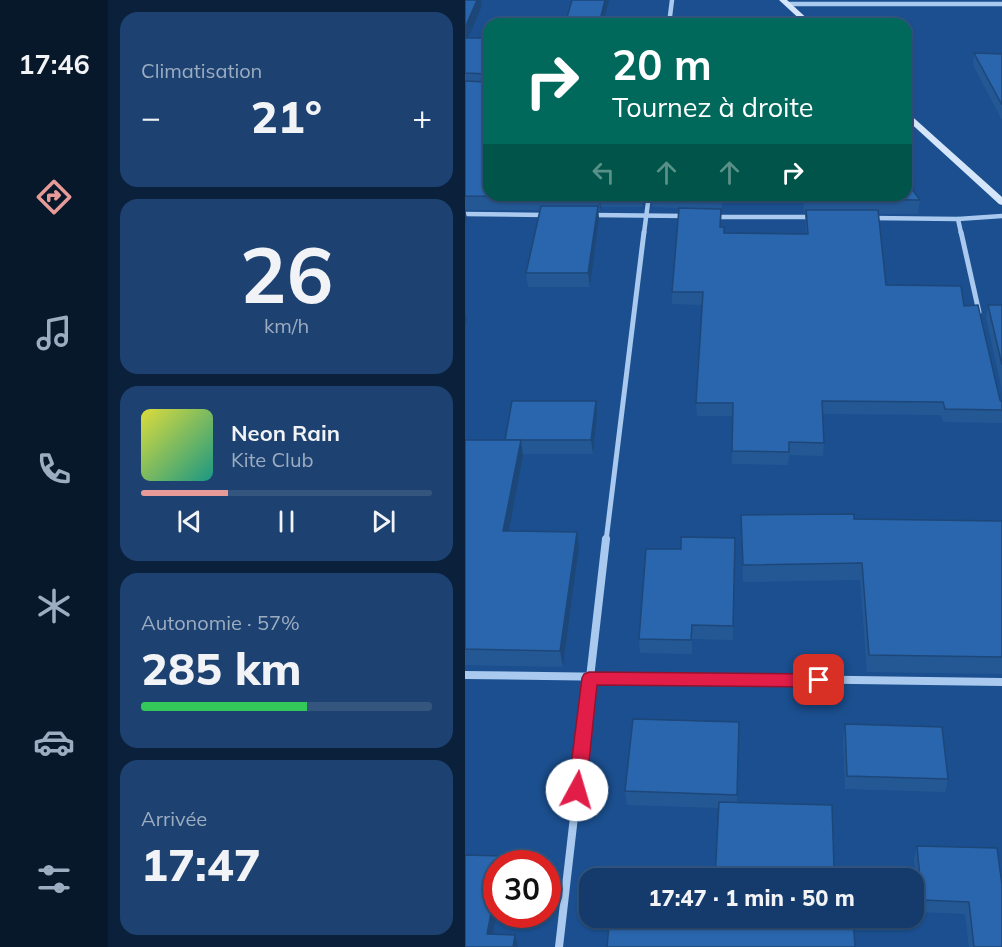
<!DOCTYPE html>
<html lang="fr">
<head>
<meta charset="utf-8">
<style>
  :root { --surface:#143b6b; --page:#1d4271; --text:#f1f3f6; --muted:#9dadc1; --line:#33557e; --accent:#e69b98 }
  body { margin:0; font-family:Mulish,sans-serif; background:var(--page); color:var(--text); height:100vh; display:flex; flex-direction:column; font-size:22px; white-space:nowrap }
  * { box-sizing:border-box; margin:0 }
  p { font-size:20px; color:var(--muted) }
  .icon { flex:none; width:33px; height:33px; fill:none; stroke:currentColor; stroke-width:2; stroke-linecap:round; stroke-linejoin:round }
  .map { position:relative; flex:1; overflow:hidden }
  .side { display:flex; flex-direction:column; gap:12px; padding:12px; background:#0b203b; width:357px }
  .side>* { flex:none }
  .hud { position:absolute; left:18px; top:18px; width:429px; height:183px; border-radius:18px; box-shadow:0 2px 4px #0004,0 0 0 2px var(--line); background:#00695c; color:#fff; overflow:hidden }
  .speed { position:absolute; left:18px; top:850px; display:flex; gap:12px; font-size:30px; font-weight:700; text-align:center }
  .speed>* { display:grid; place-content:center; width:78px; height:78px; border-radius:50%; background:var(--surface); box-shadow:0 2px 4px #0004,0 0 0 2px var(--line); line-height:1 }
  .speed .limit { border:9px solid #d22; background:#fff; color:#111 }
  .pin { position:absolute; display:grid; place-items:center; width:51px; height:51px; color:#fff; margin:-26px; border-radius:12px; box-shadow:0 3px 9px #0006 }
  .me { position:absolute; width:66px; margin:-33px; rotate:6deg; stroke-linejoin:round; filter:drop-shadow(0 0 4px #0008) }
  .turn { display:flex; align-items:center; gap:21px; height:126px; padding:0 30px; font-size:27px }
  .turn .icon { width:78px; height:78px; stroke-width:2.5 }
  .turn b { display:block; font-size:42px; line-height:51px }
  .lanes { display:flex; align-items:center; height:57px; padding:0 30px; background:#0003; justify-content:center; gap:30px; direction:ltr }
  .lanes .off { opacity:.35 }
  .big { font-size:45px; font-weight:800; line-height:1.1 }
  .side .card { flex:1; display:flex; flex-direction:column; justify-content:center; gap:9px; min-width:0; padding:0 21px; border-radius:18px; background:var(--page) }
  .side .dial { align-items:center; gap:0 }
  .dial b { font-size:78px; line-height:1 }
  .song { display:flex; align-items:center; gap:18px }
  .cover { width:72px; height:72px; border-radius:9px; background:linear-gradient(135deg,hsl(60 70% 55%),hsl(170 70% 35%)) }
  .played { height:6px; border-radius:3px; background:linear-gradient(90deg,var(--accent) 30%,var(--line) 30%) }
  .keys { display:flex; justify-content:space-around; direction:ltr }
  .heat { display:flex; justify-content:space-between; align-items:center; font-size:33px; direction:ltr }
  .charge { height:9px; border-radius:4px; background:linear-gradient(90deg,#34c759 57%,var(--line) 0) }
  .trip { position:absolute; left:114px; top:868px; width:345px; height:60px; border-radius:18px; background:var(--surface); box-shadow:0 2px 4px #0004,0 0 0 2px var(--line); font-weight:800; line-height:60px; text-align:center }
  main { display:flex; flex:1; min-height:0 }
  .tabs { display:flex; flex-direction:column; width:108px; justify-content:space-around; align-items:center; background:#08182b; color:var(--muted) }
  .tabs .icon { width:42px; height:42px }
  .tabs .on { color:var(--accent) }
  .tabs b { font-size:27px; color:var(--text) }
  .map>svg:first-child { display:block }
</style>
</head>
<body>
<main>
<nav class="tabs">
<b>17:46</b>
<svg class="icon on" aria-label="directions" viewBox="0 0 24 24"><path d="M12 3l9 9-9 9-9-9zM9 14v-3h6M13 9l2 2-2 2"/></svg>
<svg class="icon" aria-label="music" viewBox="0 0 24 24"><path d="M9 18V5l10-2v13"/><circle cx="6" cy="18" r="3"/><circle cx="16" cy="16" r="3"/></svg>
<svg class="icon" aria-label="phone" viewBox="0 0 24 24"><path d="M5 4h4l2 5-3 2q2 4 5 5l2-3 5 2v4C11 20 4 13 5 4z"/></svg>
<svg class="icon" aria-label="climate" viewBox="0 0 24 24"><path d="M12 3v18M4 7l16 10M4 17L20 7"/></svg>
<svg class="icon" aria-label="car" viewBox="0 0 24 24"><path d="M5 17H2v-5l4-1 3-4h7l3 4 3 1v5h-3M9 17h6M6 11h13"/><circle cx="7" cy="17" r="2"/><circle cx="17" cy="17" r="2"/></svg>
<svg class="icon" aria-label="filters" viewBox="0 0 24 24"><path d="M4 7h16M4 17h16"/><circle cx="9" cy="7" r="2"/><circle cx="15" cy="17" r="2"/></svg>
</nav>
<section class="side">
<div class="card"><p>Climatisation</p>
<div class="heat"><a>−</a><b class="big">21°</b><a>+</a></div>
</div>
<div class="card dial"><b>26</b><p>km/h</p></div>
<div class="card">
<div class="song"><i class="cover"></i><div><b>Neon Rain</b><p>Kite Club</p></div></div>
<div class="played"></div>
<div class="keys"><svg class="icon" aria-label="previous" viewBox="0 0 24 24"><path d="M18 5L8 12l10 7zM5 5v14"/></svg><svg class="icon" aria-label="pause" viewBox="0 0 24 24"><path d="M8 5v14M16 5v14"/></svg><svg class="icon" aria-label="next" viewBox="0 0 24 24"><path d="M6 5l10 7-10 7zM19 5v14"/></svg></div>
</div>
<div class="card"><p>Autonomie · 57%</p><b class="big">285 km</b><div class="charge"></div></div>
<div class="card"><p>Arrivée</p><b class="big">17:47</b></div>
</section>
<div class="map">
<svg width="537" height="947" viewBox="0 0 537 947">
  <rect width="100%" height="100%" fill="#1b4f8f"/>
  <g fill="none" stroke-linecap="round" stroke-linejoin="round">
    <g stroke="#a9c9ee" stroke-width="4.5">
      <polyline points="322,4 537,4"/>
      <polyline points="204,24 207,0"/>
      <polyline points="0,214 80,215"/>
      <polyline points="127,215 221,216"/>
      <polyline points="250,217 347,217"/>
      <polyline points="406,218 493,219 537,216"/>
      <polyline points="493,219 496,233"/>
      <polyline points="179,233 184,195"/>
    </g>
    <g stroke="#a9c9ee" stroke-width="5">
      <polyline points="496,232 514,312"/>
      <polyline points="141,541 179,232"/>
    </g>
    <g stroke="#a9c9ee" stroke-width="8">
      <polyline points="0,675 537,682"/>
      <polyline points="94,947 141,539"/>
    </g>
    <g fill="#d6e6fa" fill-rule="evenodd">
      <polygon points="314,0 322,0 348,24 340,24"/>
      <polygon points="441,111 537,197 537,205 534,204 441,119"/>
    </g>
  </g>
  <g fill="#245895">
    <polygon points="0,0 16,0 17,6 3,38 24,38 24,195 180,195 178,207 136,207 135,211 133,211 134,220 125,287 63,287 61,273 75,210 0,210 2,219 0,226"/>
    <polygon points="509,53 537,54 537,120 508,65"/>
    <polygon points="186,195 257,195 256,227 259,233 341,234 340,213 339,213 338,195 441,195 455,200 453,214 413,214 421,285 499,306 535,400 537,402 537,423 478,422 476,415 358,414 359,443 358,456 324,455 323,465 267,464 268,416 232,416 231,403 237,305 207,304 207,292 215,208 187,207"/>
    <polygon points="523,305 537,305 537,390 521,318"/>
    <polygon points="132,415 128,454 58,454 44,531 114,547 98,667 0,665 0,440 40,440"/>
    <polygon points="276,515 389,519 537,521 537,674 402,672 395,580 278,582"/>
    <polygon points="270,538 268,640 227,639 227,654 175,653 174,639 216,549"/>
    <polygon points="274,722 272,802 387,879 254,808 162,805 160,791"/>
    <polygon points="380,724 483,779 480,792 380,789 378,738"/>
    <polygon points="452,846 532,848 537,947 504,947 500,914 454,912 449,859"/>
  </g>
  <g fill="#1d4779">
    <polygon points="12,0 16,0 17,6 0,45 0,28"/>
    <polygon points="140,0 144,0 138,24 134,24"/>
    <polygon points="134,195 136,207 135,211 134,197"/>
    <polygon points="177,195 180,195 178,207"/>
    <polygon points="133,206 134,220 125,287 123,273"/>
    <polygon points="0,208 2,219 0,226"/>
    <polygon points="0,312 2,320 0,327"/>
    <polygon points="131,401 132,415 128,454 126,440"/>
    <polygon points="56,440 58,456 41,547 38,531"/>
    <polygon points="112,532 114,547 98,667 95,651"/>
    <polygon points="32,882 32,910 26,944 22,934"/>
    <polygon points="50,935 53,945 53,947 48,947"/>
  </g>
  <g fill="#2a66ad" stroke="#1d4779" stroke-width="1.5">
    <polygon points="0,0 12,0 0,28"/>
    <polygon points="107,0 140,0 134,24 100,24"/>
    <polygon points="0,38 24,38 24,74 0,73"/>
    <polygon points="509,53 537,54 537,105"/>
    <polygon points="0,81 22,82 24,81 24,195 134,195 134,197 0,196"/>
    <polygon points="441,181 455,200 340,199 339,195 441,195"/>
    <polygon points="215,195 256,195 256,198 214,198"/>
    <polygon points="76,206 133,206 123,273 61,273"/>
    <polygon points="214,208 256,209 255,227 259,227 259,233 343,234 341,210 413,210 421,285 496,286 499,306 513,305 535,400 537,402 537,410 480,409 478,402 357,401 359,443 324,442 324,452 267,451 268,403 231,403 238,292 207,292"/>
    <polygon points="523,305 537,305 537,365"/>
    <polygon points="47,401 131,401 126,440 40,440"/>
    <polygon points="0,440 56,440 38,531 112,532 95,651 0,649"/>
    <polygon points="389,514 389,519 537,521 537,657 404,655 397,563 278,565 276,515"/>
    <polygon points="216,537 270,538 268,626 227,625 226,640 174,639 181,549 216,549"/>
    <polygon points="168,719 274,722 272,795 160,791"/>
    <polygon points="380,724 477,727 483,779 382,776"/>
    <polygon points="254,802 367,805 369,868 386,868 387,879 250,879"/>
    <polygon points="452,846 532,848 537,885 537,947 509,947 504,902 457,900"/>
    <polygon points="0,855 36,856 35,864 32,864 32,882 22,934 50,935 48,947 0,947"/>
    <polygon points="248,918 388,918 390,947 142,947 144,925 248,928"/>
  </g>
  <polygon fill="#e11d48" stroke="#92132f" stroke-width="1.5" points="124,672 354,674 359,676 362,680 359,685 354,687 132,685 121,790 118,796 112,798 106,796 103,790 117,678 119,674"/>
</svg>
<div class="speed"><div class="limit">30</div></div>
<div class="pin" style="left:354px;top:680px;background:#d93025"><svg class="icon" aria-label="arrive" viewBox="0 0 24 24"><path d="M6 21V4h12l-3 4 3 4H6"/></svg></div>
<svg class="me" style="left:112px;top:790px" viewBox="-20 -20 40 40"><circle r="19" fill="#fff"/><path d="M0-13L10 11 0 6-10 11z" fill="#e11d48"/></svg>
<div class="trip">17:47 · 1 min · 50 m</div>
<div class="hud">
<div class="turn"><svg class="icon" aria-label="right" viewBox="0 0 24 24"><path d="M7 20v-9h11M14 6l5 5-5 5"/></svg><div><b>20 m</b>Tournez à droite</div></div>
<div class="lanes"><svg class="icon off" aria-label="left" viewBox="0 0 24 24"><path d="M17 20v-9H6M10 6l-5 5 5 5"/></svg><svg class="icon off" aria-label="ahead" viewBox="0 0 24 24"><path d="M12 20V5M6 11l6-6 6 6"/></svg><svg class="icon off" aria-label="ahead" viewBox="0 0 24 24"><path d="M12 20V5M6 11l6-6 6 6"/></svg><svg class="icon" aria-label="right" viewBox="0 0 24 24"><path d="M7 20v-9h11M14 6l5 5-5 5"/></svg></div>
</div>
</div>
</main>
</body>
</html>
